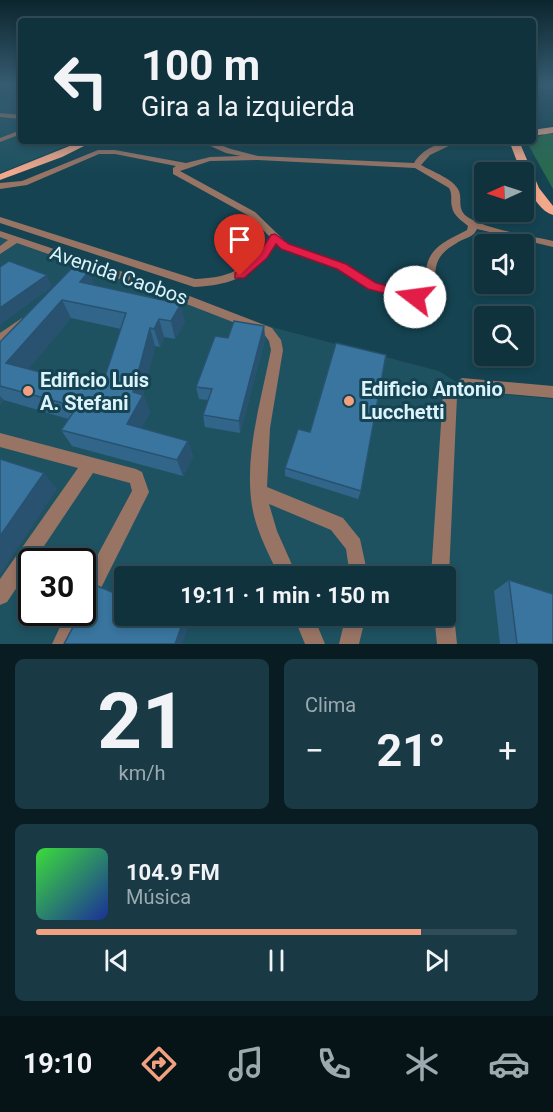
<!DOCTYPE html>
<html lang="es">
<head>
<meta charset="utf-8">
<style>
  :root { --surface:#10323d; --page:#193a44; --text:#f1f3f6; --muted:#9caab0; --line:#304d57; --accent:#f2a080 }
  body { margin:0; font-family:Roboto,sans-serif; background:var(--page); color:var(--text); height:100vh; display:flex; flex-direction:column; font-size:22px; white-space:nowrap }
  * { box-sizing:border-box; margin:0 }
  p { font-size:20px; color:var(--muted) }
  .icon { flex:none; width:33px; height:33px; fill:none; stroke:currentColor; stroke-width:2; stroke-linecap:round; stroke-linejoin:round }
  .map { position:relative; height:644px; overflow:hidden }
  .panel { display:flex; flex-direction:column; gap:15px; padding:15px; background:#091c22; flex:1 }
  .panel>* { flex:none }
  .top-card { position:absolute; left:18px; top:18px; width:518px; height:126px; border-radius:6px; box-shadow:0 3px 9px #0003,0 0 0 2px var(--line); background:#10323d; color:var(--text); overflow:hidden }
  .needle { width:39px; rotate:267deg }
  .controls { position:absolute; left:474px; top:162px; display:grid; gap:12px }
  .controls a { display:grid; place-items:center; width:60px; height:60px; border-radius:6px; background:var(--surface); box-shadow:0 3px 9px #0003,0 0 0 2px var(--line); font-size:30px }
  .speed { position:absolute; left:18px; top:548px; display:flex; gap:12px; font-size:30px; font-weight:700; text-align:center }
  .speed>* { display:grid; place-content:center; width:78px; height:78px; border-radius:50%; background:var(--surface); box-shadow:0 3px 9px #0003,0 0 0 2px var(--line); line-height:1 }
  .speed .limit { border:3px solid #111; border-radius:9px; background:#fff; color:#111 }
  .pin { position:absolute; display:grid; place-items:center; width:51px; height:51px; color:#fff; margin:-62px -26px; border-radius:50% 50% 50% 0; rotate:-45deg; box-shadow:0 0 6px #0007 }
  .pin .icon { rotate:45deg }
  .me { position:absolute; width:66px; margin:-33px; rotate:285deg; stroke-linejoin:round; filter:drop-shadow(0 0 4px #0008) }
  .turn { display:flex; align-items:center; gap:21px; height:126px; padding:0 24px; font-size:27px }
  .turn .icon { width:78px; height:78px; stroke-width:2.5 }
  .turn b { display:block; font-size:42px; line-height:51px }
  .big { font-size:45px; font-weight:700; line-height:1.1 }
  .panel .tile { flex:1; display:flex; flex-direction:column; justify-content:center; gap:9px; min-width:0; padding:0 21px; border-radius:9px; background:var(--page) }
  .panel .dial { align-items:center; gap:0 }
  .dial b { font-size:78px; line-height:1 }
  .song { display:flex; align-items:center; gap:18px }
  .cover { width:72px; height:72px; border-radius:9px; background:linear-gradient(135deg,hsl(120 70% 55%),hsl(230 70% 35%)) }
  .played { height:6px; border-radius:3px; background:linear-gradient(90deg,var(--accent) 80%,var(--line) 80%) }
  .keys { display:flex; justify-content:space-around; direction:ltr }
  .heat { display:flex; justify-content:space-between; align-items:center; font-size:33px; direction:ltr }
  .panel .tiles { flex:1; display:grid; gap:15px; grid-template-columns:1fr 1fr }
  .tile:last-child { grid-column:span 2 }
  .trip { position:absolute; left:114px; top:566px; width:342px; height:60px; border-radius:6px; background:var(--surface); box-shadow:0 3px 9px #0003,0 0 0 2px var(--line); font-weight:700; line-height:60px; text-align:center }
  .tab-bar { display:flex; height:96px; justify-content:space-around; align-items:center; background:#061418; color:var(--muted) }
  .tab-bar .icon { width:42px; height:42px }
  .tab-bar .selected { color:var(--accent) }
  .tab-bar b { font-size:27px; color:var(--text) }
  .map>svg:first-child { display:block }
</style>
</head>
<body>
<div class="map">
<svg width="553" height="644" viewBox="0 0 553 644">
  <rect width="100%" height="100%" fill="#154351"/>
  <g fill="#1e5261" fill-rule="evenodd">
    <polygon points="0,83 18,83 21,86 21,141 78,141 0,173"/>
    <path d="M0,232l275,96 164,43 31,20 83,8v245h-553zM32,561h50v51h-50zM124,576h322v39h-322z"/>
  </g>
  <polygon fill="#286a4e" points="545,134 553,134 553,189 529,146 528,141"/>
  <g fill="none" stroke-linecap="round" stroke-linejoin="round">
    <g fill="#987465" fill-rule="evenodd">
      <polygon points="0,113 21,115 21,119 0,117"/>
      <polygon points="21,130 21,134 0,142 0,138"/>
      <path d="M199,141h11l21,8 27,7 156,7c9,-15 27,-22 45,-22l-29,14 -9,10c12,7 33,14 38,26 3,8 -1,16 5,23 13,14 68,22 89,27v6l-76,-18c-3,7 -8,8 -15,11 -32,17 -27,28 -26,61l-6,4 -62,-16 -31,-20 -56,-20 -5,-6c-23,33 -43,42 -82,44l-194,-64v-6l195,62c37,-1 53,-11 75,-42l-21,-21 -76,-42v-6l3,-2 -61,-12h-16l-72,31 -27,4v-6l22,-2 76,-31h17l71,13 24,-6 31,-1 -15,-3zM258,160l157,8 34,20c4,7 1,12 3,19 1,8 10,14 16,19l-1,4c-38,19 -42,23 -43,66l-48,-13 -31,-18 -56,-20 -34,-33 -75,-41 30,-10z"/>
      <path d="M0,231l156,52 116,45 9,12 2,10 -13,78 -3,59 76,31 17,21 8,37h-18l-4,-27 -15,-19 -62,-26 8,27 20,45h-18c-10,-22 -23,-45 -27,-70 -8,-51 9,-105 19,-156l-2,-9 -5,-7 -116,-45 -131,-46 -17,11v-8l8,-6 -8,-3z"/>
      <polygon points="22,318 26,319 28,322 26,325 4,343 0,345 0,333"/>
      <polygon points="462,378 553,386 553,398 464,390 457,396 449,576 446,583 446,576 431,576 443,393 445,389"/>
      <polygon points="0,433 136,469 142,472 149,492 73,644 52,644 67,612 82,612 82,584 132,491 130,483 93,473 34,561 32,561 32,565 7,602 0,605 0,579 78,468 0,447"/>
      <polygon points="446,606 451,608 454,615 457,644 437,644 434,615 446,615"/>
      <polygon points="293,615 313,615 325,644 305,644"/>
      <polygon points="346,615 366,615 359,644 339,644"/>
    </g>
    <g fill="#f3a88b" fill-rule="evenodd">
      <polygon points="553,127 553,133 532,136 532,130"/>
      <polygon points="82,141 94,141 62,157 0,180 0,174"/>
      <path d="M509,141h10l20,47 14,18v9c-23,-7 -35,-54 -44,-74z"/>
    </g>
  </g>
  <g fill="#316589" fill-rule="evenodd">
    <polygon points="532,83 553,83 553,89 532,88"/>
    <path d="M89,271l5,14 91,37 -10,17 -11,-2 -4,10 -5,-1 -12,49 7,17 -9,16 47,13 5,16 -10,19 -111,-30 -11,-16 7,-11 -64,-19 -4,5v-63zM71,318l50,11 -20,59 -73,-19z"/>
    <polygon points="264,326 265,339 240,433 205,427 203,415 208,400 199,399 196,387 228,338"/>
    <polygon points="285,468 361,491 358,499 285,476"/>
    <polygon points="509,580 553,644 500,644 494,591"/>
  </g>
  <g fill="#28526f">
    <polygon points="89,271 96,289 80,282"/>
    <polygon points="47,275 52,287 0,325 0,308"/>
    <polygon points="62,300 71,318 19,381 6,363"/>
    <polygon points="181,304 185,322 175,339 171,321"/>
    <polygon points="159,319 164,337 160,347 154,329"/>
    <polygon points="264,326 265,339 240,433 239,421"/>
    <polygon points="150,328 155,346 143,395 150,412 135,441 127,424 133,392"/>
    <polygon points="0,396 4,400 0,405"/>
    <polygon points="188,441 193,457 183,476 177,460"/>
    <polygon points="44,473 57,489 0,575 0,536"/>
    <polygon points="184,619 189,626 182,644 175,644"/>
  </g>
  <g fill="#39759f" stroke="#28526f" stroke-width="1.5" fill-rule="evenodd">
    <polygon points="9,261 47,275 0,308 0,267"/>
    <path d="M71,269l18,2 -9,11 101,22 -10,17 -12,-2 -5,10 -4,-1 -17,64 10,3 -16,29 61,17 -11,19 -116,-30 16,-23 -77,-21v-44zM62,300l64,13 -25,75 -95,-25z"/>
    <polygon points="234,321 264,326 239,421 203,415 212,389 196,387 215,336 228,338"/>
    <polygon points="336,343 386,355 361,491 285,468 298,429 310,432"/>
    <polygon points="0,459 44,473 0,536"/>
    <polygon points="509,580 553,594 553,644 517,644"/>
    <polygon points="95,585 124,597 124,615 173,615 184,619 175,644 64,644 81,612 82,612 82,609"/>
  </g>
  <linearGradient id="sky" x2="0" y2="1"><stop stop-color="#0c252d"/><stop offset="0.48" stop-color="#355b70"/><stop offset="1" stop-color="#355b70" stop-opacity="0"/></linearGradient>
  <rect width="553" height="173" fill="url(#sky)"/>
  <polygon fill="#e11d48" stroke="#92132f" stroke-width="1.5" points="275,234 289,244 346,264 376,283 420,294 422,297 415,301 368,289 337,269 281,249 276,244 267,258 244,278 235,278 235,273 259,253 271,235"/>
  <g fill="#f2a080" stroke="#154351" stroke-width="2">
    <circle cx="28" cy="391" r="6"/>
    <circle cx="349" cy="401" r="6"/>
  </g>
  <g text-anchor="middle" stroke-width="6" stroke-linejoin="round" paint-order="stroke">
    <g font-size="20" fill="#dcf3fc" stroke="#154351">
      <text transform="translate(119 275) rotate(19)" y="7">Avenida Caobos</text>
    </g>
    <g font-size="20" font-weight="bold" fill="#dcf3fc" stroke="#154351" text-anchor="start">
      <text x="40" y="387">Edificio Luis<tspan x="40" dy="23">A. Stefani</tspan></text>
      <text x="361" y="396">Edificio Antonio<tspan x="361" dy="23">Lucchetti</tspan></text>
    </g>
  </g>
</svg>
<div class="controls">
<a><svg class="needle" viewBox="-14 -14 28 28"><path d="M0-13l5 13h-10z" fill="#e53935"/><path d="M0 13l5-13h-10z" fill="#9caab0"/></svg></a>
<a><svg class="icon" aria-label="sound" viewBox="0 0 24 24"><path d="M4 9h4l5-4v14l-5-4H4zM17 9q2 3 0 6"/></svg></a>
<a><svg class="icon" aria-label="search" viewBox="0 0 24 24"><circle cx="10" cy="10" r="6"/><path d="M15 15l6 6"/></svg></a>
</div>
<div class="speed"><div class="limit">30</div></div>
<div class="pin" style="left:240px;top:276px;background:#d93025"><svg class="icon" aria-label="arrive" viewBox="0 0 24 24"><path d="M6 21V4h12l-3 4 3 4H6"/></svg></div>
<svg class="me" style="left:415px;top:297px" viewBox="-20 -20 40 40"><circle r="19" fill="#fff"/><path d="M0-13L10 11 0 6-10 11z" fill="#e11d48"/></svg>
<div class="trip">19:11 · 1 min · 150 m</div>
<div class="top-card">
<div class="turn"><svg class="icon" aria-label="left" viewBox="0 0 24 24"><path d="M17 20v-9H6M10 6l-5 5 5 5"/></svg><div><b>100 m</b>Gira a la izquierda</div></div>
</div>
</div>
<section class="panel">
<div class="tiles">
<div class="tile dial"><b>21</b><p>km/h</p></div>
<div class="tile"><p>Clima</p>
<div class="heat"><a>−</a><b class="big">21°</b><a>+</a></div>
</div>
<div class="tile">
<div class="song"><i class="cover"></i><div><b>104.9 FM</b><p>Música</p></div></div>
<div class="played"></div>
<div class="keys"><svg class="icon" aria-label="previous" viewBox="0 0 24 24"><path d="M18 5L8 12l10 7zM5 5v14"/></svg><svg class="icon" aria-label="pause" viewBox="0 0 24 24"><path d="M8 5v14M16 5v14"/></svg><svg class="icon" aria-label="next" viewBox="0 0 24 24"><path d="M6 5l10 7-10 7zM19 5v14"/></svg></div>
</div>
</div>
</section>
<nav class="tab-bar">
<b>19:10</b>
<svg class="icon selected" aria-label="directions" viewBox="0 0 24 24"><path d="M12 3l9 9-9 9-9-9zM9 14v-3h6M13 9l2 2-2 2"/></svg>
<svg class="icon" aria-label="music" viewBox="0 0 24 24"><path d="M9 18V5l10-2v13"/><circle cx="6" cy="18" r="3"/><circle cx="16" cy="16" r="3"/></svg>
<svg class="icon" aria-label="phone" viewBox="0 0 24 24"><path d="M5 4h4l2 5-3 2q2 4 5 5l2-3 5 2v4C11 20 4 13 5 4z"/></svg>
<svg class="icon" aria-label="climate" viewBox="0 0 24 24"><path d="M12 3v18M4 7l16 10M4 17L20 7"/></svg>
<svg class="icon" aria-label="car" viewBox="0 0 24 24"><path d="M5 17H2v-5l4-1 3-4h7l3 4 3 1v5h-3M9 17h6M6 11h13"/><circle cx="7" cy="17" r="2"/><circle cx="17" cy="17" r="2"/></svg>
</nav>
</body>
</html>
